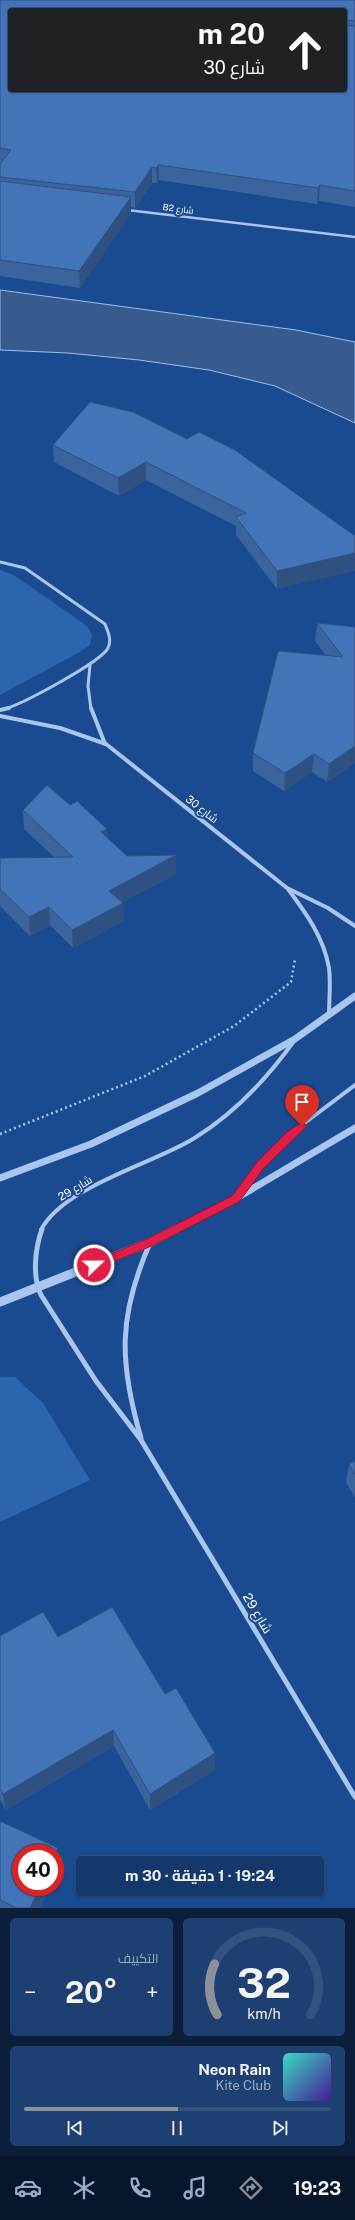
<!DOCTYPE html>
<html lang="ar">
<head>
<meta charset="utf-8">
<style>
  :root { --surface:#14386c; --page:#1d3f72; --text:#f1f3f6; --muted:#9dacc2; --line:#33527f; --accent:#8c9099 }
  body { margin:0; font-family:"Public Sans",Cairo,sans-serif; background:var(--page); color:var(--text); direction:rtl; height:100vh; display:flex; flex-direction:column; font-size:15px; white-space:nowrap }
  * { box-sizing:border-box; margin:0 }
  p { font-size:13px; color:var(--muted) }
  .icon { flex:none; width:22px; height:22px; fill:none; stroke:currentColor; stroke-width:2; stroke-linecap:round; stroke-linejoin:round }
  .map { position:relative; height:1908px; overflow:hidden; direction:ltr }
  .side { display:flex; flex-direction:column; gap:10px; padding:10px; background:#0b1f3b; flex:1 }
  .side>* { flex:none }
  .banner { position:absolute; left:8px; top:8px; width:339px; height:84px; border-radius:4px; box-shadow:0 1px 3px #0004,0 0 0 1px var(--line); direction:rtl; background:#202124; color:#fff; overflow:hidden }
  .speed { position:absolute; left:12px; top:1844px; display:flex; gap:8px; font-size:20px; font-weight:700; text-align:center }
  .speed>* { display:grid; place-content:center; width:52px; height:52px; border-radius:50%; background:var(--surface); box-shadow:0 1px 3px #0004,0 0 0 1px var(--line); line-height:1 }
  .speed .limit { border:6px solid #d22; background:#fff; color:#111 }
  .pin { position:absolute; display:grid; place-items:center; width:34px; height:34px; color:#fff; margin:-41px -17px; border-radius:50% 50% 50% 0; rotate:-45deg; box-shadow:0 0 4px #0007 }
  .pin .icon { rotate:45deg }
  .me { position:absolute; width:44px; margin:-22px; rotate:68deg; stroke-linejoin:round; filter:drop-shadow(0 0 3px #0008) }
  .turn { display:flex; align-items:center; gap:14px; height:84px; padding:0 16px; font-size:18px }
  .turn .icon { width:52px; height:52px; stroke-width:2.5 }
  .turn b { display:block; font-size:28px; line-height:34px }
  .big { font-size:30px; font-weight:700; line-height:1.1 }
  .side .tile { flex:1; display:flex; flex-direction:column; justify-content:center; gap:6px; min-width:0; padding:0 14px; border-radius:6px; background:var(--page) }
  .side .dial { align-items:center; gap:0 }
  .dial svg { height:104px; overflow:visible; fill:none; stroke:var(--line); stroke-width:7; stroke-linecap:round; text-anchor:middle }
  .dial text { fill:var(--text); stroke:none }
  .song { display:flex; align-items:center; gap:12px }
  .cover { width:48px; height:48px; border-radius:6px; background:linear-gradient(135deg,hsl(170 70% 55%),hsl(260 70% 35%)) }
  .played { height:4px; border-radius:2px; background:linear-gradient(90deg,var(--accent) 50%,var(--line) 50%) }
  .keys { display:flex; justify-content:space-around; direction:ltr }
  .heat { display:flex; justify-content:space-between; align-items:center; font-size:22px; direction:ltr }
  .side .tiles { flex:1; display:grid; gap:10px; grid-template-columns:1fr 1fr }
  .tile:last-child { grid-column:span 2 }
  .trip { position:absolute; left:76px; top:1856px; width:248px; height:40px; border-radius:4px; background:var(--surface); box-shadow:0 1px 3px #0004,0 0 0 1px var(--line); font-weight:700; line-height:40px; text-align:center; direction:rtl }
  .tab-bar { display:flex; height:64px; justify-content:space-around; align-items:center; background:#08162b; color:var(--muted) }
  .tab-bar .icon { width:28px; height:28px }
  .tab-bar .selected { color:var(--accent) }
  .tab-bar b { font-size:18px; color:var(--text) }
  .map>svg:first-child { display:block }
</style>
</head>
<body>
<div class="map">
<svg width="355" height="1908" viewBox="0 0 355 1908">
  <rect width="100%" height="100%" fill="#1a4a90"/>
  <g fill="#2d64ae">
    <polygon points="0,570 14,575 87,626 92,635 90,645 78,653 0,695"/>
    <polygon points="0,1377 15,1377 43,1403 90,1480 0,1522"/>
  </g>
  <polygon fill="#385b8f" stroke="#9bc1f1" points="0,290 296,330 355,342 355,423 275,386 209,370 139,360 68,353 0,350"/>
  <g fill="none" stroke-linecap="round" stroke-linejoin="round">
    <polyline stroke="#a8c6ef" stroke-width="2.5" stroke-dasharray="2 3" stroke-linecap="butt" points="0,1134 145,1076 234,1026 291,982 295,959"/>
    <polyline stroke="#a8c6ef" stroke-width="2.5" points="127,210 355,237"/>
    <g stroke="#a8c6ef" stroke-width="3">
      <path d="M0,562l25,6 80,56c3,8 7,16 3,24 -7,14 -87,57 -104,61"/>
      <polyline points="90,665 88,686 91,709"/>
    </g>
    <g stroke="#a8c6ef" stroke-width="4">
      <polyline points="91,708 105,744"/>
      <polyline points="0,710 9,708"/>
      <polyline points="0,716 60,728 106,744 287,888 328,908 355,926"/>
      <path d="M288,889c18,24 36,49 41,79 2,16 0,31 0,47"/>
      <polyline points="238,1196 260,1165 290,1134 355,1085"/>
      <path d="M41,1230c22,-43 111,-66 152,-91 41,-25 73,-59 101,-98"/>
    </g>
    <g stroke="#a8c6ef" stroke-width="5">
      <path d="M42,1229c-7,20 -10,47 -1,66l55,86 45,59 214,357"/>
      <path d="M141,1438c-22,-76 -23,-122 9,-195"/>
    </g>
    <g stroke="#a8c6ef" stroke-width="7">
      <polyline points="0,1178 91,1144 198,1093 295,1039 355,996"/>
      <polyline points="174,1230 235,1199 355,1128"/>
    </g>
    <polyline stroke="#a8c6ef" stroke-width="9" points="0,1302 151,1242 176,1229"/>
  </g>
  <g fill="#3a649e">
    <polygon points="0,0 355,0 355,207 319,201 317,204 159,180 157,183 152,183 135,208 131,207 131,213 80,288 0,276"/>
    <polygon points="90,402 355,536 277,589 236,535 236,526 146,480 119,496 54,462 53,445"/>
    <polygon points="317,623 355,627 355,763 327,782 312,772 284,791 253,771 253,753 326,656 315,641"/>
    <polygon points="70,805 107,829 108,839 127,856 176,874 122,902 124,921 73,948 50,925 30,936 0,906 0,858 54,857 24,829 23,810"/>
    <polygon points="355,1461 355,1498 346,1482 349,1464"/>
    <polygon points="0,1636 58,1637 165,1694 215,1753 215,1770 150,1810 114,1746 6,1810 0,1800"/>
    <polygon points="0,1821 60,1864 40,1908 0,1908"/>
  </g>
  <g fill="#2f5181">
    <polygon points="159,165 159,180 157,183 156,168"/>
    <polygon points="152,167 152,183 135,208 135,192"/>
    <polygon points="320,185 319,201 317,204 318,188"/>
    <polygon points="131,197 131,213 80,288 79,271"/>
    <polygon points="146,462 146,480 119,496 118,478"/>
    <polygon points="355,553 355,571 277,589 277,571"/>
    <polygon points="355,746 355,763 327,782 329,764"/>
    <polygon points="314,754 312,772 284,791 285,773"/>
    <polygon points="107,829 108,848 101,832"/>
    <polygon points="176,855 176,874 110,909 109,891"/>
    <polygon points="123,903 124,921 73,948 72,930"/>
    <polygon points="49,907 50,925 30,936 29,917"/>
    <polygon points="113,1730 114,1746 6,1810 3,1794"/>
    <polygon points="215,1753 215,1770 150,1810 150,1794"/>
    <polygon points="58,1848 60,1864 55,1875 55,1856"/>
    <polygon points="40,1887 49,1887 40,1908 30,1908"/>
  </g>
  <g fill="#4374b8" stroke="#2f5181">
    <polygon points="0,0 355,0 355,21 346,20 345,21 345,10 10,10 10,90 345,90 345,25 355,26 355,191 320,185 318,188 159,165 156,168 152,167 135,192 0,177 0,164 11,150 0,148"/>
    <polygon points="0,181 131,197 79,271 0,260"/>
    <polygon points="90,402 133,412 187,439 199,432 235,450 355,536 355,553 277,571 236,517 246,513 146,462 118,478 53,445"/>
    <polygon points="317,623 355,627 355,746 329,764 314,754 285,773 253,753 278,651 343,657"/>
    <polygon points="47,785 70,805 77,801 107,829 101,832 127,856 176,855 109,891 123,903 72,930 49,907 29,917 0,889 0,858 73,857 23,810"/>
    <polygon points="355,1461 355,1475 349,1464"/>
    <polygon points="112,1607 165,1694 176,1688 215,1753 150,1794 113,1730 3,1794 0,1789 0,1636 43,1612 58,1637"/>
    <polygon points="0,1821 58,1848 55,1856 55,1853 21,1853 21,1887 40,1887 30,1908 17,1908 0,1900"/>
  </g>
  <polygon fill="#e11d48" stroke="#92132f" points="302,1122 307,1126 264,1168 239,1202 154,1245 98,1268 91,1268 91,1262 147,1239 232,1196 257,1162 287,1132"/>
  <g text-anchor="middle" stroke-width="4" stroke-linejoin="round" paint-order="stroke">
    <g font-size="9" fill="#fff" stroke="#1a4a90">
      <text transform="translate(178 209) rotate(7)" y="3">B2 شارع</text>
    </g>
    <g font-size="11" fill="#fff" stroke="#1a4a90">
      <text transform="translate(202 809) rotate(38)" y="4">شارع 30</text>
      <text transform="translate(75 1188) rotate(-31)" y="4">شارع 29</text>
    </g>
    <g font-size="13" fill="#fff" stroke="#1a4a90">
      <text transform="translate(258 1613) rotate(59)" y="5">شارع 29</text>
    </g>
  </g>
</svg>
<div class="speed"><div class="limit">40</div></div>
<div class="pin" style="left:302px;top:1126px;background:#d93025"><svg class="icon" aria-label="arrive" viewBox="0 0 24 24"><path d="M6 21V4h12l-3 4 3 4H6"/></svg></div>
<svg class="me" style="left:94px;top:1265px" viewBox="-20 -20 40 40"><circle r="17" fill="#e11d48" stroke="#fff" stroke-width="3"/><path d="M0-11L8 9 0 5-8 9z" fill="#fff"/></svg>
<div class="trip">19:24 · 1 دقيقة · 30 m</div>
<div class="banner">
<div class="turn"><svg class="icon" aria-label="ahead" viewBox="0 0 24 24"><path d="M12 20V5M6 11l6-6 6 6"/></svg><div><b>20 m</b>شارع 30</div></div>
</div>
</div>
<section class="side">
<div class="tiles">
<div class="tile dial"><svg viewBox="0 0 100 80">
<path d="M14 69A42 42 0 1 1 86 69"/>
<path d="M14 69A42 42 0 0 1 12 30" stroke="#8c9099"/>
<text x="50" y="56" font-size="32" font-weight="700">32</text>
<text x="50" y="72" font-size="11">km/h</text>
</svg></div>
<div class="tile"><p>التكييف</p>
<div class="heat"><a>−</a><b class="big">20°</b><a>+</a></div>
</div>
<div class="tile">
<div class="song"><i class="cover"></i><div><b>Neon Rain</b><p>Kite Club</p></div></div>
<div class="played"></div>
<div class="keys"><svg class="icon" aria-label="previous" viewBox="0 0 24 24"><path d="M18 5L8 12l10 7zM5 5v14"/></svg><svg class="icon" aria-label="pause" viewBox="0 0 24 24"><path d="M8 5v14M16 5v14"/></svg><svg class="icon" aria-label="next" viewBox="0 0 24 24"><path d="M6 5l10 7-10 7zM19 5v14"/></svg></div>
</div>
</div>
</section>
<nav class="tab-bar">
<b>19:23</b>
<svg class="icon selected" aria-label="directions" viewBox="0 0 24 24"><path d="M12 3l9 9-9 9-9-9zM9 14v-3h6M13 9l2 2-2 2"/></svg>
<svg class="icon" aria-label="music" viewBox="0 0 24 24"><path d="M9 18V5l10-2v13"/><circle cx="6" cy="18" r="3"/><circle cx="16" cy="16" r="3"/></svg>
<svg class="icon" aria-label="phone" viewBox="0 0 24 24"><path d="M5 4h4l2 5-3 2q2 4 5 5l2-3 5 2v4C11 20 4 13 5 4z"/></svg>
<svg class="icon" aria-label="climate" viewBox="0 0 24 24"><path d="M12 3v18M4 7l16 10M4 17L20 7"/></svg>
<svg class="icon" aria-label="car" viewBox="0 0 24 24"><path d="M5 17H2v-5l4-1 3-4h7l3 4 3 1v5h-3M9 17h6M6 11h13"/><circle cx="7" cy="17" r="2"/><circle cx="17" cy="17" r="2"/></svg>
</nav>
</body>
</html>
